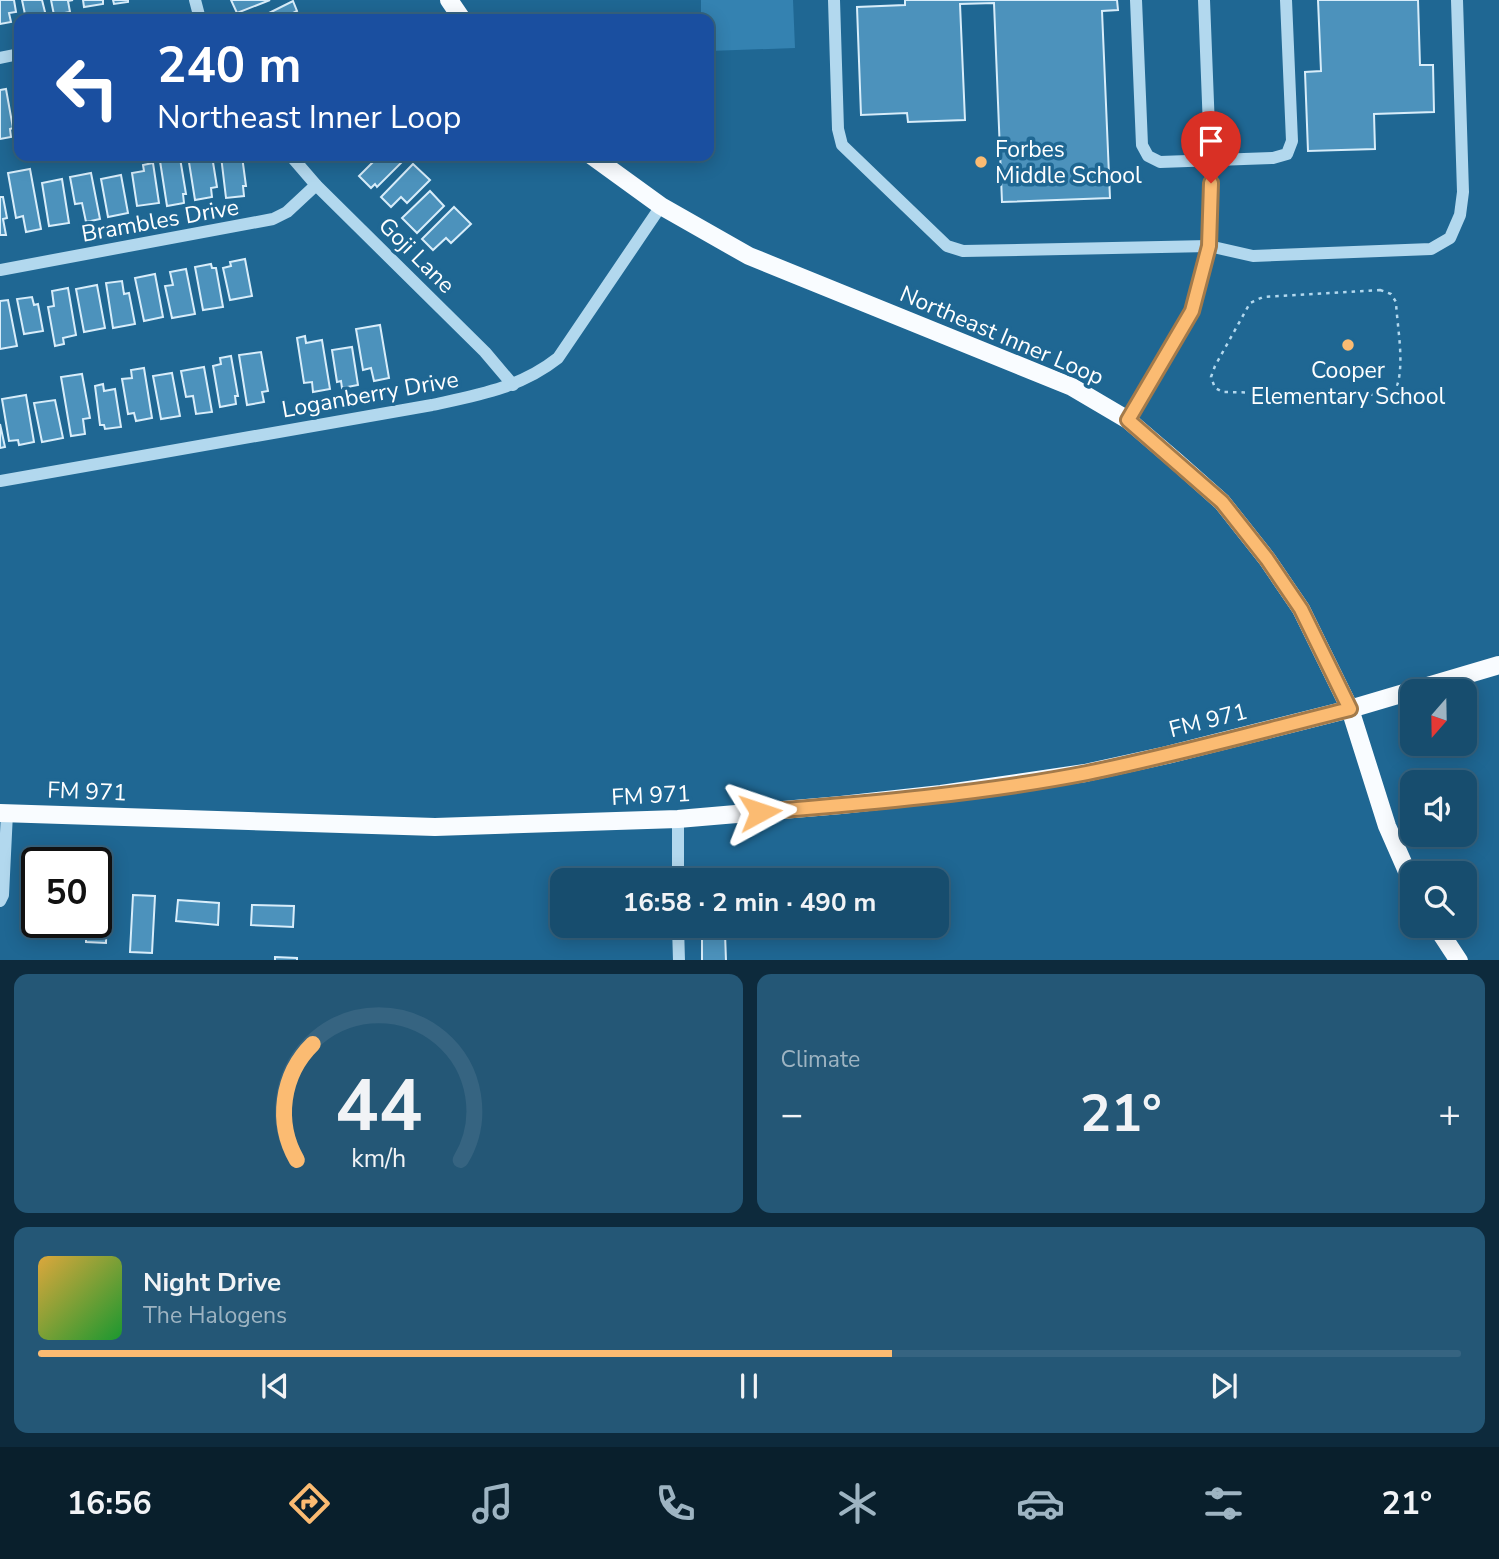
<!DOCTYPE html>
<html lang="en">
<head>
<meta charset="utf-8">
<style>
  :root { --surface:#174d6e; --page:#245776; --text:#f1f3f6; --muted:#9eb4c2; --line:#366481; --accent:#fbbb72 }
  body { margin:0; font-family:"Nunito Sans",sans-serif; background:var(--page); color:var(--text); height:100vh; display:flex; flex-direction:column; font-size:26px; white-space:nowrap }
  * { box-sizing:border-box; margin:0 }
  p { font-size:23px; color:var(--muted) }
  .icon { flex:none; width:38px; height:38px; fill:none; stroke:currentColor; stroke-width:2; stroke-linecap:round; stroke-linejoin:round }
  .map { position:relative; height:960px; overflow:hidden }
  .drawer { display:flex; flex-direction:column; gap:14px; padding:14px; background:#0d2a3c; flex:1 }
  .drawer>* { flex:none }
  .hud { position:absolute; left:14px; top:14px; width:700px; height:147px; border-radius:14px; box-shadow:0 4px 18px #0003,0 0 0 2px var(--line); background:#1a4fa0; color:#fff; overflow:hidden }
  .needle { width:46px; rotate:200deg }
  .tools { position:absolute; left:1400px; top:679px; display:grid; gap:14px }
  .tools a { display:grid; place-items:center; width:77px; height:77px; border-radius:14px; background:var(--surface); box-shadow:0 4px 18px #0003,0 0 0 2px var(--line); font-size:35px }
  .speed { position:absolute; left:21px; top:847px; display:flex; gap:14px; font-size:35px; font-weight:700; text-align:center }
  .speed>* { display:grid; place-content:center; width:91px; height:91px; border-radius:50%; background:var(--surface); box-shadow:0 4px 18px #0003,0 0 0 2px var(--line); line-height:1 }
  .speed .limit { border:4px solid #111; border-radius:10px; background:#fff; color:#111 }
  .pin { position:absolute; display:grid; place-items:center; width:60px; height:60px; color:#fff; margin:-72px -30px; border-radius:50% 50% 50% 0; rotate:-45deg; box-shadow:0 0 7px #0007 }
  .pin .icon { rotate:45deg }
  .me { position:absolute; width:77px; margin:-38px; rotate:85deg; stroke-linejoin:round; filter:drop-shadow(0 0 5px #0008) }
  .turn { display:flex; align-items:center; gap:24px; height:147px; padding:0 28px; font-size:32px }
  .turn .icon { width:91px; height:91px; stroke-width:2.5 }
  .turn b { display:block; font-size:49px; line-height:60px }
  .big { font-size:52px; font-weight:700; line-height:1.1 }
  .drawer .card { flex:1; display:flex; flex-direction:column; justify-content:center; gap:10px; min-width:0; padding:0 24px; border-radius:14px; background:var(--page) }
  .drawer .dial { align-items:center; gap:0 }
  .dial svg { height:182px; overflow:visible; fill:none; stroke:var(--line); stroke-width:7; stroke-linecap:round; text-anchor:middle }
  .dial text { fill:var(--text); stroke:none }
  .song { display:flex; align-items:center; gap:21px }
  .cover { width:84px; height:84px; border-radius:10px; background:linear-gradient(135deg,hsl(40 70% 55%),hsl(130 70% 35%)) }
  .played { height:7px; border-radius:4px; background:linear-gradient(90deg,var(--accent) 60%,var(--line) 60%) }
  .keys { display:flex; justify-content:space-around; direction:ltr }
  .heat { display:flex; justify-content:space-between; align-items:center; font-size:38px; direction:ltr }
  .drawer .tiles { flex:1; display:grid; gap:14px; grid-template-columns:1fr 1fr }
  .card:last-child { grid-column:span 2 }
  .trip { position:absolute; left:550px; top:868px; width:399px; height:70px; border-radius:14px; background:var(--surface); box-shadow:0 4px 18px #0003,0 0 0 2px var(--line); font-weight:700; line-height:70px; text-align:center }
  .tabs { display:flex; height:112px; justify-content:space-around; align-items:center; background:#091f2c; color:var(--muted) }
  .tabs .icon { width:49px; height:49px }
  .tabs .on { color:var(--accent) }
  .tabs b { font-size:32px; color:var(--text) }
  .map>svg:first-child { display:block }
</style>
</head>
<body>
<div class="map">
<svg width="1499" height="961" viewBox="0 0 1499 961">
  <rect width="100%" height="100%" fill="#1f6793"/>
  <polygon fill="#3482b1" points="701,0 793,0 795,48 709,51 709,19 701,19"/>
  <g fill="#4c92bc" stroke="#d8edfa" stroke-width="2">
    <polygon points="0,0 14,0 16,12 9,13 11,22 0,24"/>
    <polygon points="22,0 42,0 46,16 26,19"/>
    <polygon points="51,0 73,0 68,1 70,12 54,15"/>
    <polygon points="83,0 103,0 103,4 84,7"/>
    <polygon points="113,0 128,0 128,2 114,4"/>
    <polygon points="231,0 270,0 237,13"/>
    <polygon points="905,0 1117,0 1118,10 1102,11 1110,198 1002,202 994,3 960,4 965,120 908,122 907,113 861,115 857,7 905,5"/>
    <polygon points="1318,0 1418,0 1420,65 1433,65 1434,112 1374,114 1375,149 1308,151 1305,72 1321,71"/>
    <polygon points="293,1 297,11 291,14 294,19 257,19"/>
    <polygon points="15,88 19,88 19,112"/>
    <polygon points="6,89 13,128 10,129 11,137 0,139 0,90"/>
    <polygon points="188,156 212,156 217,187 211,188 212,197 195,200"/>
    <polygon points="221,156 242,156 246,186 243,186 244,196 226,198"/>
    <polygon points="379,156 403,156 406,158 377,187 375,184 371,188 359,176"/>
    <polygon points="180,158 186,194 183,194 184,203 167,206 160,161"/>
    <polygon points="153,163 159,203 137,206 132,173 144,171 143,165"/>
    <polygon points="413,164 430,180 407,203 401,197 391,207 381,197"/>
    <polygon points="30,169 41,229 26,232 23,216 16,218 8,173"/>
    <polygon points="91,173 100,219 86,222 82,203 75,204 70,177"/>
    <polygon points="121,175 128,213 108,217 101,179"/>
    <polygon points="62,179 69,223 49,226 42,183"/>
    <polygon points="430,191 444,206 417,233 402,218"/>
    <polygon points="0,197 3,197 7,218 3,219 6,235 0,235"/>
    <polygon points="454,207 471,224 451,243 446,238 433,250 422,239"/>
    <polygon points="245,259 252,296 230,300 223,268 231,266 230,262"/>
    <polygon points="211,264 212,268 216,268 223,307 203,310 195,267"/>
    <polygon points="186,269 195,314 172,318 165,286 173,285 170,272"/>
    <polygon points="155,274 163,317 144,321 135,278"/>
    <polygon points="122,281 124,294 129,293 135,324 113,328 106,283"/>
    <polygon points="97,285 105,328 84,332 76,289"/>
    <polygon points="68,288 76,335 63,338 64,344 55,346 48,307 54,306 52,291"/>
    <polygon points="32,297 34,305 38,304 43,331 24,334 17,299"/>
    <polygon points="8,300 17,346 0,349 0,301"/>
    <polygon points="380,325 389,378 374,381 371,368 363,370 356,329"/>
    <polygon points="305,336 306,343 322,340 330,389 313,392 312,382 304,383 297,338"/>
    <polygon points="352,347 358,385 342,388 341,381 337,382 332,350"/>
    <polygon points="261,352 268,391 262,392 264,402 247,405 239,355"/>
    <polygon points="231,356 238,396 235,396 236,404 220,407 213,366 221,364 220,358"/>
    <polygon points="204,367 212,412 196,414 193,396 186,397 181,371"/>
    <polygon points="144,368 152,418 136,421 134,413 128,414 122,379 132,378 131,370"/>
    <polygon points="172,373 180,416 161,419 153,376"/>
    <polygon points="82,374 90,418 83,419 85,434 71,436 61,377"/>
    <polygon points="103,384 104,391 115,389 121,427 105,429 104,425 100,425 95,386"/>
    <polygon points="26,395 34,442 19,445 18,440 9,441 2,399"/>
    <polygon points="55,400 63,438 42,442 34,403"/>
    <polygon points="0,424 5,447 0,448"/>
    <polygon points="133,895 155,896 152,953 130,952"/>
    <polygon points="178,900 219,903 218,925 176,921"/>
    <polygon points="96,903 107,904 106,943 86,942 86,922 96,922"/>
    <polygon points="252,905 294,906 293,927 251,925"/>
    <polygon points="41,922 63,922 63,938 41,939"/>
    <polygon points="725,933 726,961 702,961 702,934"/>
    <polygon points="275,957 297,958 297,961 275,961"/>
  </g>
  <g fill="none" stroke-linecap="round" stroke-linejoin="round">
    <path stroke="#b2d8ee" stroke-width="2.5" stroke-dasharray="3.5 5" stroke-linecap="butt" d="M1380,290l11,4 5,8c1,26 11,70 -3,93l-170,-3 -8,-4 -4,-11 4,-11 35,-63 13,-6z"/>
    <g stroke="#b2d8ee" stroke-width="12">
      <polyline points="195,0 200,19"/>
      <polyline points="834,0 838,129 842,145 947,246 963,251 1209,246 1253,256 1431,249 1450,238 1460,215 1463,192 1457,0"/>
      <polyline points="1136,0 1142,145 1148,156 1160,162 1273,158 1287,154 1292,141 1286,0"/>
      <polyline points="0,58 19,54"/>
      <polyline points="291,156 316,185 485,352 513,385"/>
      <polyline points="0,270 273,219 287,212 316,185"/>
      <polyline points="1128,420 1192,311 1209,246 1212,205 1204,0"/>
      <path d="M0,481l432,-76c46,-10 88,-17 126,-47l103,-152"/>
      <polyline points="678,819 678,880"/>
      <polyline points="0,901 3,895 7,813"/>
      <polyline points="678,926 679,961"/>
    </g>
    <g stroke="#f9fcff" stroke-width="18">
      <polyline points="449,0 462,19"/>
      <polyline points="592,156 661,206 749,256 1072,387 1128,420 1177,462 1222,502 1267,559 1301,609 1350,709 1387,826 1412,883"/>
      <polyline points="0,813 435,827 678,819 841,805 941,794 1085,773 1167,755 1350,709 1499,665"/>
      <polyline points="1436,926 1459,961"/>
    </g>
  </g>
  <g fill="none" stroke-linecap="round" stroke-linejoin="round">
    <defs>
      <path id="route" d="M760,812c109,-9 219,-18 327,-39 88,-18 175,-42 263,-64l-49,-100 -34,-50 -45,-57 -94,-82 64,-109 17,-65 2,-63"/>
    </defs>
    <use href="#route" stroke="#a37a4a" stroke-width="18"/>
    <use href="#route" stroke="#fbbb72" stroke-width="12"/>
  </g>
  <g fill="#fbbb72" stroke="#1f6793" stroke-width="2.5">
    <circle cx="981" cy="162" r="7"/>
    <circle cx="1348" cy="345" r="7"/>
  </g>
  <g text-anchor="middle" stroke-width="7" stroke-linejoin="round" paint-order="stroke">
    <g font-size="23" fill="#fff" stroke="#1f6793" text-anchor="start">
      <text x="995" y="157">Forbes<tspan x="995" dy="26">Middle School</tspan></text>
      <text x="1348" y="378" text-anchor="middle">Cooper<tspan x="1348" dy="26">Elementary School</tspan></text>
    </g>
    <g font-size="23" fill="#fff" stroke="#1f6793">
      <text transform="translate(160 220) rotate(-10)" y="8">Brambles Drive</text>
      <text transform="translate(417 255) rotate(45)" y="8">Goji Lane</text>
      <text transform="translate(1002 335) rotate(23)" y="8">Northeast Inner Loop</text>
      <text transform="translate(370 394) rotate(-10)" y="8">Loganberry Drive</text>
      <text transform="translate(1208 720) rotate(-14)" y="8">FM 971</text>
      <text transform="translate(87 791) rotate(2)" y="8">FM 971</text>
      <text transform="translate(651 795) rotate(-3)" y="8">FM 971</text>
    </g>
  </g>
</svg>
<div class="tools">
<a><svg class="needle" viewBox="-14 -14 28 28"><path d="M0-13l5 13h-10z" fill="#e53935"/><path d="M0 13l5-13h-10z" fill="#9eb4c2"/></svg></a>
<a><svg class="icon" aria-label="sound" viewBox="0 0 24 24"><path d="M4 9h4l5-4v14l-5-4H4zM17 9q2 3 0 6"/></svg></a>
<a><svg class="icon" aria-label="search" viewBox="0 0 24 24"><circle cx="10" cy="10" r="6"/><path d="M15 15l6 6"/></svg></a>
</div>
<div class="speed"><div class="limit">50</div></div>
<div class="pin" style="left:1211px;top:183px;background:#d93025"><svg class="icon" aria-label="arrive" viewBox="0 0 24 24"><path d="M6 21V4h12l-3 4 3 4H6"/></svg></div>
<svg class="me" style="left:760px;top:812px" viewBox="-20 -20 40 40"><path d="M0-17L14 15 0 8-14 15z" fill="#fbbb72" stroke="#fff" stroke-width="4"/></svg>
<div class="trip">16:58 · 2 min · 490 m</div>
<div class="hud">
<div class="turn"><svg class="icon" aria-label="left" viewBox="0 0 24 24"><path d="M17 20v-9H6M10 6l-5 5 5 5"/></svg><div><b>240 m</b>Northeast Inner Loop</div></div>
</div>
</div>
<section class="drawer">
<div class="tiles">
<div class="card dial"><svg viewBox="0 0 100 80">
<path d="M14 69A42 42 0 1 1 86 69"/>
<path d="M14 69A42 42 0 0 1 21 18" stroke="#fbbb72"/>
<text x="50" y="56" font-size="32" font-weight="700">44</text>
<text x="50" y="72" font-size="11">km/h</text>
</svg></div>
<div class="card"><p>Climate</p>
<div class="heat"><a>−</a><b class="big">21°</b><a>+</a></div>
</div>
<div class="card">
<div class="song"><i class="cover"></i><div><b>Night Drive</b><p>The Halogens</p></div></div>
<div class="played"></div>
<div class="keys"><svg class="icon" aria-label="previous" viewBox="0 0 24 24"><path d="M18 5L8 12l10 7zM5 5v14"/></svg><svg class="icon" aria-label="pause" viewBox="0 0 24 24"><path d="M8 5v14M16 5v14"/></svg><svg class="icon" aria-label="next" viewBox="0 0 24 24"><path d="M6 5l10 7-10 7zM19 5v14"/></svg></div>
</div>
</div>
</section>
<nav class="tabs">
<b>16:56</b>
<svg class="icon on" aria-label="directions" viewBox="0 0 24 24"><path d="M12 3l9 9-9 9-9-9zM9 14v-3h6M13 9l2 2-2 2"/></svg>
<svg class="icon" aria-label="music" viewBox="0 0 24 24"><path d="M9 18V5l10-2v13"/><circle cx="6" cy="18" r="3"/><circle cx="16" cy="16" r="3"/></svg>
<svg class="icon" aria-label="phone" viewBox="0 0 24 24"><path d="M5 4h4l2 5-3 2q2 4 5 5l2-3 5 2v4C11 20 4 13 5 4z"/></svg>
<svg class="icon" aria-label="climate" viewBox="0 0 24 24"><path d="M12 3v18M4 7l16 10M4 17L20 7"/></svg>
<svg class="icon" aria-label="car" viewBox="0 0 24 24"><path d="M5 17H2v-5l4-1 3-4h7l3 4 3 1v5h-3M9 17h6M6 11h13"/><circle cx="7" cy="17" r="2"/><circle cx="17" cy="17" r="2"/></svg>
<svg class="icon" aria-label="filters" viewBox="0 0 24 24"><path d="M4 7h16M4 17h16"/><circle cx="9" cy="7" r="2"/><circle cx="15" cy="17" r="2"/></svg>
<b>21°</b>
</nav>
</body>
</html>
